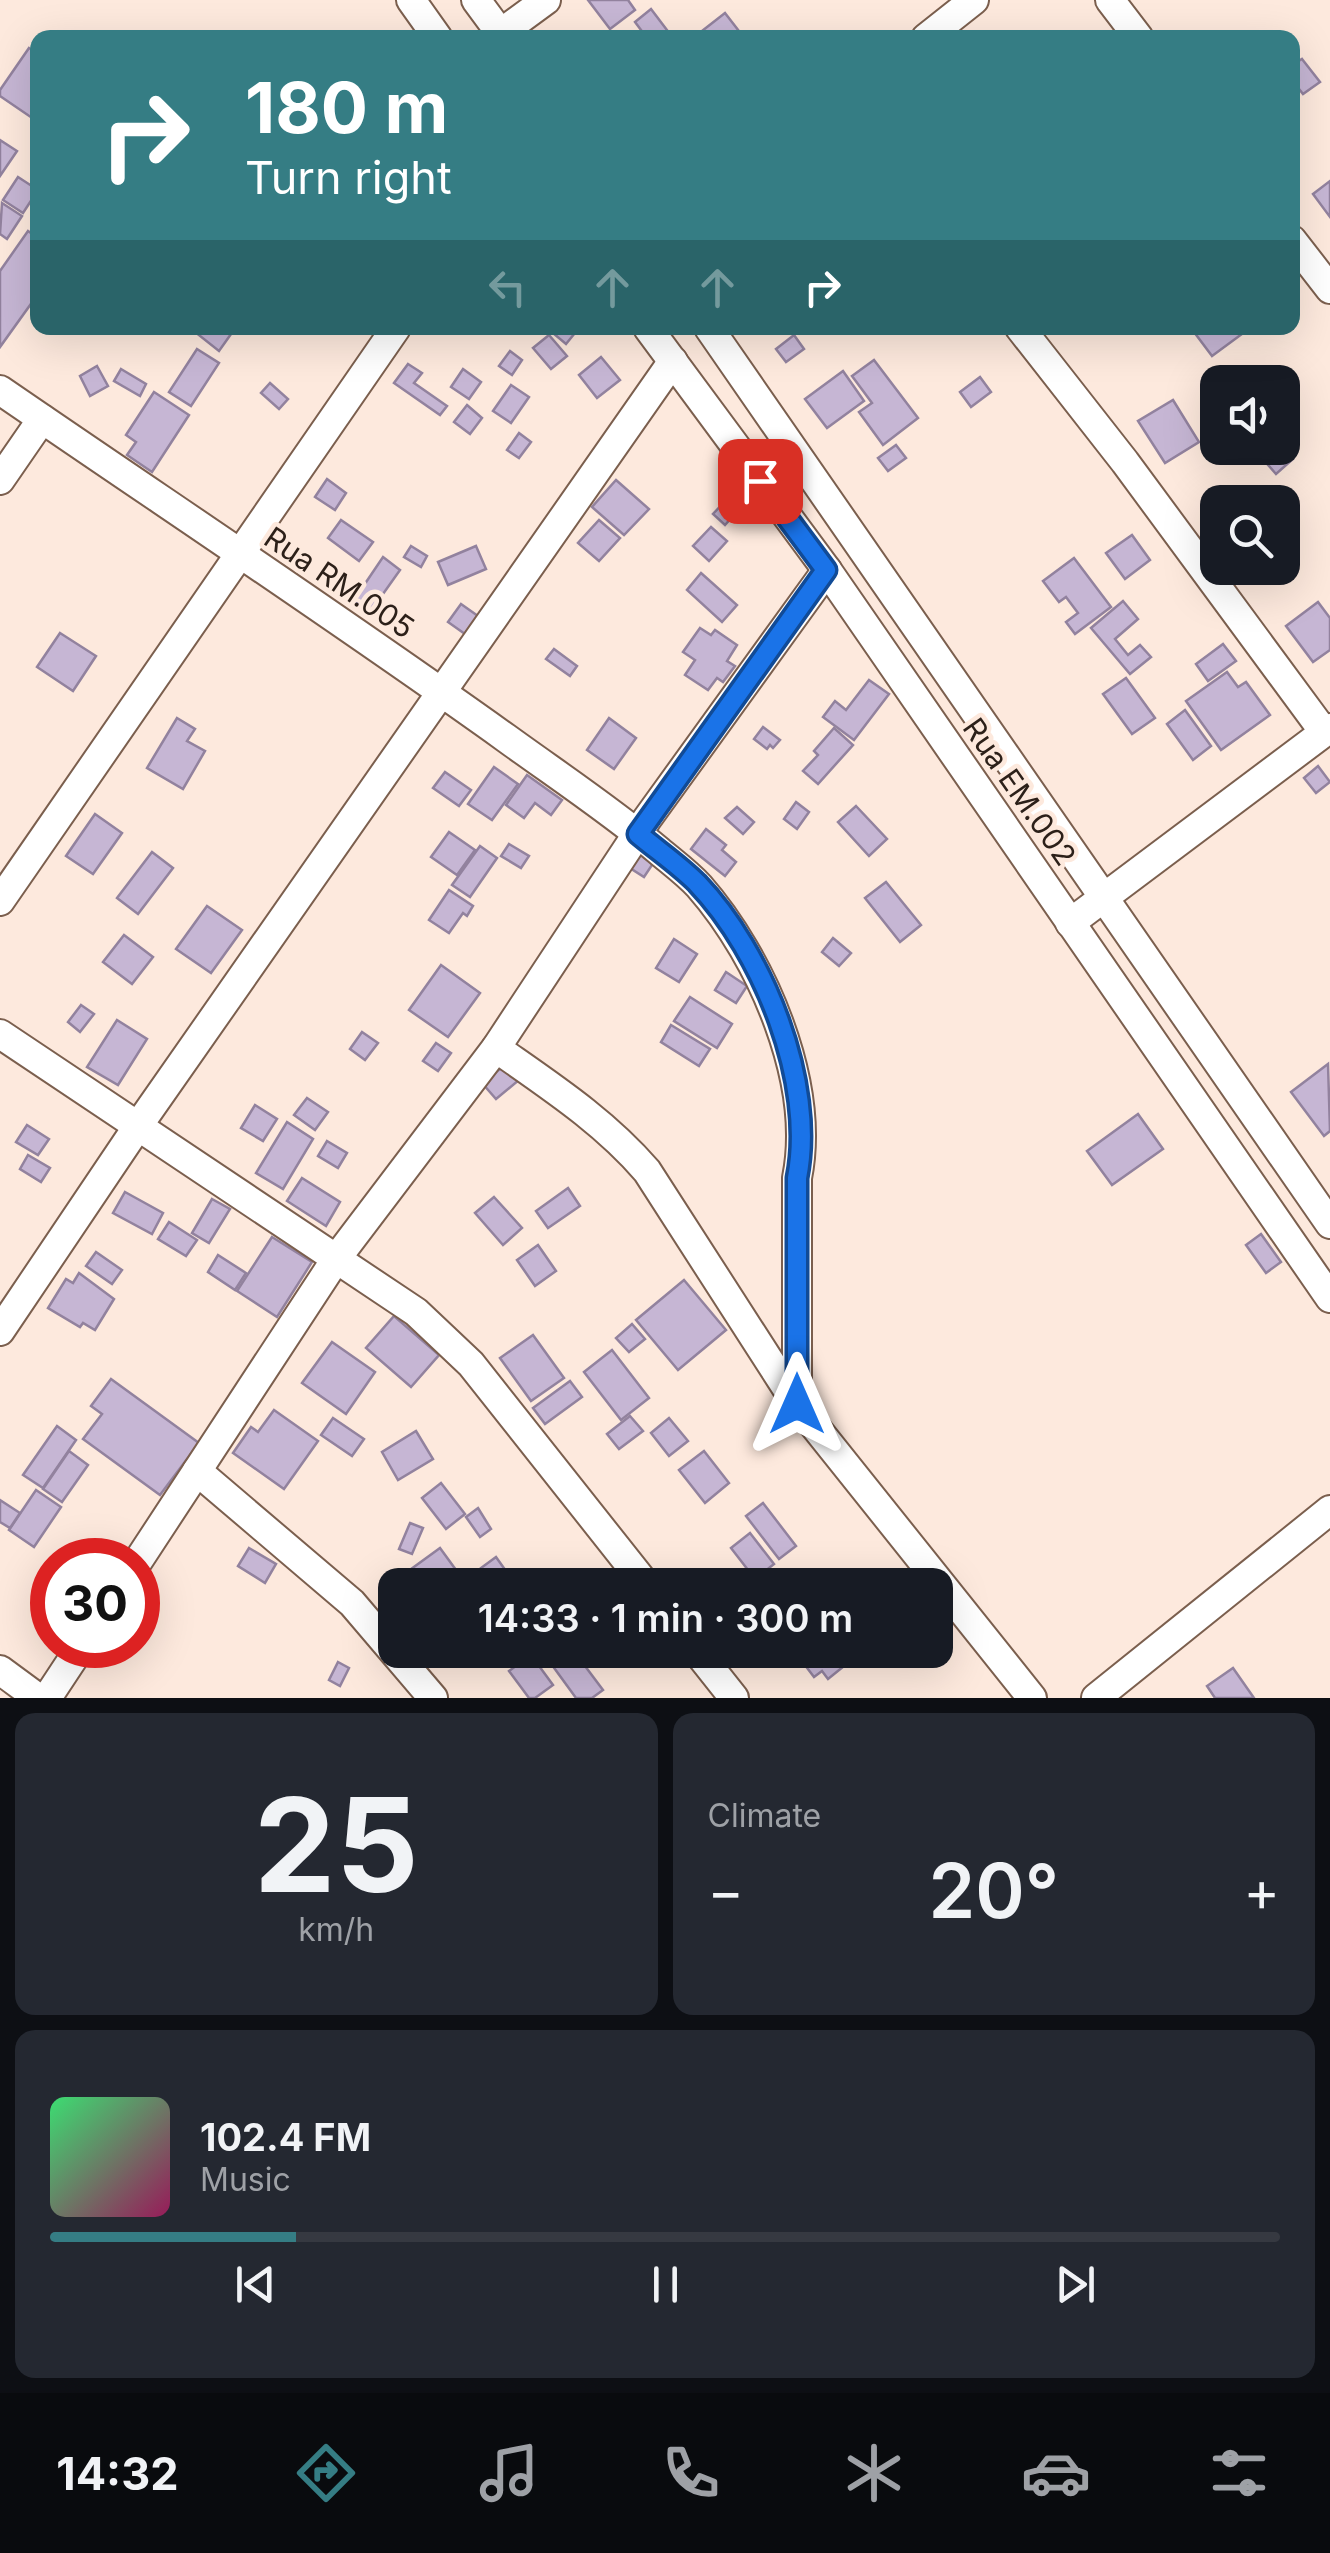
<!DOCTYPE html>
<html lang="en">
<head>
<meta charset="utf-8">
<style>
  :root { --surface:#171b24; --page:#242831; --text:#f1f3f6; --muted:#9ea1a6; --line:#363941; --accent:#357d84 }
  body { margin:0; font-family:Inter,sans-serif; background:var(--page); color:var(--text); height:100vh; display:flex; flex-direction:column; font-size:38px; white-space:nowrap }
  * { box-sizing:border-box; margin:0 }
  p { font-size:32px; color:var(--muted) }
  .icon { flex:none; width:55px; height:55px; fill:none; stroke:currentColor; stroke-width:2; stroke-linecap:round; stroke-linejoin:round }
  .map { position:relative; height:1698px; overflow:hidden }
  .details { display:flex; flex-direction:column; gap:15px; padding:15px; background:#0d0f14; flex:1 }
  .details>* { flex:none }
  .hud { position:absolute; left:30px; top:30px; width:1270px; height:305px; border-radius:20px; box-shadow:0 10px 40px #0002; background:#357d84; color:#fff; overflow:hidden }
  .fabs { position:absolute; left:1200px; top:365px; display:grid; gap:20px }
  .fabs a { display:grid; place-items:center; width:100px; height:100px; border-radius:20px; background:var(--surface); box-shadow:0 10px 40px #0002; font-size:50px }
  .speed { position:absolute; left:30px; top:1538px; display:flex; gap:20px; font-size:50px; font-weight:700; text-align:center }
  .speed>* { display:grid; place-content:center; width:130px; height:130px; border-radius:50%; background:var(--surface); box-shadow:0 10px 40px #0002; line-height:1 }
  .speed .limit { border:15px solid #d22; background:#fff; color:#111 }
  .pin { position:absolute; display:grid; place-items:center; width:85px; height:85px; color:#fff; margin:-42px; border-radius:20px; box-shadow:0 5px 15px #0006 }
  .me { position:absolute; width:110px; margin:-55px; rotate:0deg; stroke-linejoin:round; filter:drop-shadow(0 0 8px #0008) }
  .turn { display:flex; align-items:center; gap:35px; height:210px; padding:0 50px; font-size:45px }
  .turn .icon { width:130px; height:130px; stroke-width:2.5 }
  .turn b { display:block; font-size:70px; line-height:85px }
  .lanes { display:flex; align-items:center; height:95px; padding:0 50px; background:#0003; justify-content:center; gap:50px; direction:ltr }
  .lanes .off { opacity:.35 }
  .big { font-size:75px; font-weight:600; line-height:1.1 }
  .details .card { flex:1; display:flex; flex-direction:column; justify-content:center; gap:15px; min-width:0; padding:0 35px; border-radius:20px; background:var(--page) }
  .details .dial { align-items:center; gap:0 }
  .dial b { font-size:130px; line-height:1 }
  .song { display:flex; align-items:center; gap:30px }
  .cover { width:120px; height:120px; border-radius:15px; background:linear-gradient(135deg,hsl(140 70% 55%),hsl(330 70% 35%)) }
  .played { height:10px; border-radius:5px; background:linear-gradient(90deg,var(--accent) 20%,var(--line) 20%) }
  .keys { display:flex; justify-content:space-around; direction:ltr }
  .heat { display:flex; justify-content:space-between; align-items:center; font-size:55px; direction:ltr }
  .details .tiles { flex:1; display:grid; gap:15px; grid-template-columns:1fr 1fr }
  .card:last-child { grid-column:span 2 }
  .trip { position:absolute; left:378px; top:1568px; width:575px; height:100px; border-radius:20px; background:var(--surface); box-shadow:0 10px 40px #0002; font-weight:600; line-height:100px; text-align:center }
  .tabs { display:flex; height:160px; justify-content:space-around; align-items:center; background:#090b0e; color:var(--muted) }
  .tabs .icon { width:70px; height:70px }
  .tabs .current { color:var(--accent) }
  .tabs b { font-size:45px; color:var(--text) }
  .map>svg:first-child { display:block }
</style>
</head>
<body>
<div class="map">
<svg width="1330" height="1698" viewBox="0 0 1330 1698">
  <rect width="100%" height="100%" fill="#fde9dd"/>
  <g fill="#c6b6d4" stroke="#92829e" stroke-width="2.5">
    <polygon points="588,0 628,0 635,10 610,29"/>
    <polygon points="651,9 673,38 647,38 635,22"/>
    <polygon points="725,13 742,35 738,38 693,38"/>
    <polygon points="29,48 38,53 38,122 0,96 0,90"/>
    <polygon points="1302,59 1320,82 1303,94 1292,80 1292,65"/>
    <polygon points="0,140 17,151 0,176"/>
    <polygon points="18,177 38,190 23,213 3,200"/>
    <polygon points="1330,181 1330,217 1313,194"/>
    <polygon points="2,203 22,216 7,239 0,234"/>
    <polygon points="28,231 38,238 38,294 0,347 0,271"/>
    <polygon points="199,328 222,328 231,334 219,351 195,332"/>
    <polygon points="547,328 579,328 566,344"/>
    <polygon points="1191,328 1244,328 1246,331 1212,356"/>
    <polygon points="549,335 567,356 551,369 533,348"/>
    <polygon points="794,335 804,349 786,362 776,349"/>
    <polygon points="197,349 219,363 191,406 169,392"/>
    <polygon points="510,351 522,360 512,375 499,366"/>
    <polygon points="601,357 620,380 597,398 579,375"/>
    <polygon points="874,360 918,418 883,445 859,412 872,403 852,376"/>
    <polygon points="408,364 422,373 414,383 447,406 440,415 394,383"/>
    <polygon points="97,366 108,386 90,396 80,376"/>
    <polygon points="121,369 146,384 140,396 114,381"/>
    <polygon points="463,369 481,382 469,399 451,387"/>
    <polygon points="843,371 864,401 827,428 805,399"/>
    <polygon points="980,377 991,392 971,407 960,392"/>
    <polygon points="270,383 288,399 279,409 261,393"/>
    <polygon points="511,385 529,397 511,423 493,411"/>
    <polygon points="154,392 189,415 152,472 127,455 136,442 126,435"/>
    <polygon points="1173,400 1199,442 1165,463 1138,421"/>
    <polygon points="467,405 482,418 470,434 454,422"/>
    <polygon points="519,433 531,442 519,458 507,450"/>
    <polygon points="896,445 906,458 888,471 878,458"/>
    <polygon points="1253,448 1282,448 1293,459 1276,474"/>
    <polygon points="327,479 346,493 335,510 315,497"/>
    <polygon points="616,480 649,509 624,535 592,507"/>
    <polygon points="729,497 741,507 725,525 713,514"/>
    <polygon points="341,520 373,542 359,561 328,538"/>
    <polygon points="599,520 620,538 599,561 578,543"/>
    <polygon points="711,527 727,541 709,561 693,546"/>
    <polygon points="1132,535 1150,560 1125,579 1106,553"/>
    <polygon points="411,546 427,556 421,567 404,557"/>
    <polygon points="476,546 486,569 448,585 438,562"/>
    <polygon points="383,557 400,570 378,601 382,603 374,614 354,600"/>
    <polygon points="1074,558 1111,607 1075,634 1066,622 1078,613 1066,597 1059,602 1043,581"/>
    <polygon points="701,573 737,605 722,622 687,590"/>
    <polygon points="1123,601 1138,619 1115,639 1128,655 1140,645 1151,657 1130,674 1091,628"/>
    <polygon points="1318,602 1330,618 1330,650 1313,662 1286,626"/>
    <polygon points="461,604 478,616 465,634 448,622"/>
    <polygon points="700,628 711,635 715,630 737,645 727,661 735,666 723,682 717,678 708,690 685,675 695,660 683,652"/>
    <polygon points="60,633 96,656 73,691 37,667"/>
    <polygon points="1223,644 1236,661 1208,681 1196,664"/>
    <polygon points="554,649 577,666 570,676 546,659"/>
    <polygon points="1227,672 1238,687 1246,682 1270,715 1221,750 1186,701"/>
    <polygon points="1126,678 1155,718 1132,734 1103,694"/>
    <polygon points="869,680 889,694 854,740 823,717 835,701 846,710"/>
    <polygon points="1185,710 1211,746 1193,760 1167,724"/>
    <polygon points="177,718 195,729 187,741 205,751 183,789 147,768"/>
    <polygon points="609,718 636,738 614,769 587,750"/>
    <polygon points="763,727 780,740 773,748 770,745 767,749 754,739"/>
    <polygon points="834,728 853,745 818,784 803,771 818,755 814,751"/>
    <polygon points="1318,766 1330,782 1316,793 1304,778"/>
    <polygon points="494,767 518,784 492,820 468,804"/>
    <polygon points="445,772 471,790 459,806 433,788"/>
    <polygon points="527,775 562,800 551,815 535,803 524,818 506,805"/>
    <polygon points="796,802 809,812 797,829 784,819"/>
    <polygon points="856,806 887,839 869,856 838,822"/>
    <polygon points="737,807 754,822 743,834 725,818"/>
    <polygon points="95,814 122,833 93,874 66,856"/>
    <polygon points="706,829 726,845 722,850 736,862 725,876 691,849"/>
    <polygon points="449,832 475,850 457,875 431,857"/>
    <polygon points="509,844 529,856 521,868 501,856"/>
    <polygon points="480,846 497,858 470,897 452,885"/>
    <polygon points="152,852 173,868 138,914 117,898"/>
    <polygon points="639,853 654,862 644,877 630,868"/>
    <polygon points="886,882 921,925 900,942 865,898"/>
    <polygon points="449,890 473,906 467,916 463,913 449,933 429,920"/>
    <polygon points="207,906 242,930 211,973 176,949"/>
    <polygon points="124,935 153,957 132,984 103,962"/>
    <polygon points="833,938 851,953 839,966 822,952"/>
    <polygon points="674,939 697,954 679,982 656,968"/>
    <polygon points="441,965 480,993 448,1037 409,1010"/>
    <polygon points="726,972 747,986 736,1003 715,990"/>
    <polygon points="690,997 732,1024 717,1048 674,1021"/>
    <polygon points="81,1005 94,1014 80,1032 68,1022"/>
    <polygon points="117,1020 147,1039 118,1085 87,1067"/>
    <polygon points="671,1025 710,1049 699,1066 661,1042"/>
    <polygon points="362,1032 378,1043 365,1060 350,1049"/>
    <polygon points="436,1043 451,1053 438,1071 423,1061"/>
    <polygon points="1328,1064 1330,1131 1324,1136 1291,1092"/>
    <polygon points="505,1065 519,1080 496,1099 482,1083"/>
    <polygon points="307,1098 328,1112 315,1130 294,1115"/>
    <polygon points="255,1105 277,1119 263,1141 241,1128"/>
    <polygon points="1138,1114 1163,1149 1112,1185 1087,1151"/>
    <polygon points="287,1122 313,1139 283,1189 256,1173"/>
    <polygon points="27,1125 49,1139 38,1155 16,1142"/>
    <polygon points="327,1141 347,1153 338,1168 318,1156"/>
    <polygon points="28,1155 50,1168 41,1182 20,1169"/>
    <polygon points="302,1178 340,1202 326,1226 287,1201"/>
    <polygon points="568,1188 580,1206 548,1228 536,1211"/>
    <polygon points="125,1192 163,1213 152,1234 113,1213"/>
    <polygon points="494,1197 522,1228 503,1245 475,1213"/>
    <polygon points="212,1199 230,1209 209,1243 192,1233"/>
    <polygon points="169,1222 197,1240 186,1256 158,1239"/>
    <polygon points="1261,1234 1281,1262 1266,1273 1246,1245"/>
    <polygon points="272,1237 312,1262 277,1317 237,1291"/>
    <polygon points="538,1245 556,1271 535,1286 517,1260"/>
    <polygon points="96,1252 122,1270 112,1284 86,1266"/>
    <polygon points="218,1255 246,1273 235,1290 208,1272"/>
    <polygon points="79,1273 114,1299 95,1330 83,1323 80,1327 48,1308 66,1279 73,1283"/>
    <polygon points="684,1280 726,1330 678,1370 636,1320"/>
    <polygon points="394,1316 439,1355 411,1387 366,1348"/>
    <polygon points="632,1324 645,1339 629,1352 616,1338"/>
    <polygon points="533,1335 564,1378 531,1401 500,1358"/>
    <polygon points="332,1342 375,1372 346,1414 302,1383"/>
    <polygon points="612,1350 649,1398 621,1420 584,1372"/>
    <polygon points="111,1379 199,1443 160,1495 83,1439 102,1414 91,1406"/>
    <polygon points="570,1381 582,1397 545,1424 533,1408"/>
    <polygon points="274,1410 318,1441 284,1489 233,1453 251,1427 258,1432"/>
    <polygon points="630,1416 643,1431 619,1449 607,1434"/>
    <polygon points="333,1418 364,1439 352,1456 321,1435"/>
    <polygon points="669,1418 688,1441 669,1456 651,1433"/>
    <polygon points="57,1426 76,1440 43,1488 23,1475"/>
    <polygon points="416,1431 433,1459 398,1480 382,1452"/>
    <polygon points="69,1451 88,1465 62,1502 43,1489"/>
    <polygon points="704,1451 729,1483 705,1503 679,1470"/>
    <polygon points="441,1483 465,1514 446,1529 422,1498"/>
    <polygon points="36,1490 61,1507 34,1547 9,1530"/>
    <polygon points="0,1500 20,1513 10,1528 0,1522"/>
    <polygon points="763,1503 796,1546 779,1559 746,1516"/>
    <polygon points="478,1508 491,1529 480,1537 466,1517"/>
    <polygon points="410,1523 423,1528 412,1554 399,1549"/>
    <polygon points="750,1533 774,1564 755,1579 731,1548"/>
    <polygon points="249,1548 276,1564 265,1583 238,1566"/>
    <polygon points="440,1548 467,1585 395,1585 395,1601 385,1588"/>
    <polygon points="496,1557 516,1585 493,1585 481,1568"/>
    <polygon points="573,1650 603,1690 592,1698 576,1698 552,1665"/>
    <polygon points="805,1650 840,1650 849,1662 828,1679 822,1671 814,1677 798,1656"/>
    <polygon points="531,1655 553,1685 535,1698 529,1698 509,1671"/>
    <polygon points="338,1662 349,1668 340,1686 329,1680"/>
    <polygon points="1233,1668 1254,1698 1215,1698 1207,1686"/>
  </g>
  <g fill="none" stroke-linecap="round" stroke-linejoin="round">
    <defs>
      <g id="minor">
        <polyline points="411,0 438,38"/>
        <polyline points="476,0 504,38"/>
        <polyline points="1110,0 1139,38"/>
        <polyline points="501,33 546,0"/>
        <polyline points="926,38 974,0"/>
        <polyline points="1292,240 1330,289"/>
        <polyline points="648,328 827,570 1330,1298"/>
        <polyline points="709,328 1330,1224"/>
        <polyline points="1020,328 1125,462 1324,732"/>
        <path d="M0,390c169,116 340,229 506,348 51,37 104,72 153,113 13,11 28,22 40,35 63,72 117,196 98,292v226"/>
        <polyline points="0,480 42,419"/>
        <polyline points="0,901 396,328"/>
        <polyline points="1070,923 1330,728"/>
        <polyline points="0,1034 416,1312 471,1364 646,1585"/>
        <path d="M496,1048c54,38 108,73 151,123l150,233 235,294"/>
        <polyline points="0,1331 138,1126 673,361"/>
        <polyline points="197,1471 352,1603 433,1698"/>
        <polyline points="138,1561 336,1259 496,1048 647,819 827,570"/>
        <polyline points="696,1650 734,1698"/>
        <polyline points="0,1670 38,1698"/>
        <polyline points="47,1698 82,1645"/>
        <polyline points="1096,1698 1330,1510"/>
      </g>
    </defs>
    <use href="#minor" stroke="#7b5f4e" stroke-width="32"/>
    <use href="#minor" stroke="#fff" stroke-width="28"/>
  </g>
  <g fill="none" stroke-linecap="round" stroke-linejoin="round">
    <defs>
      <path id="route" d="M760,481l66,89 -188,264c19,16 41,31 59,49 66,69 119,200 100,295v226"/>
    </defs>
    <use href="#route" stroke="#114b97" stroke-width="25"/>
    <use href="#route" stroke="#1a73e8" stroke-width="18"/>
  </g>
  <g text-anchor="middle" stroke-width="9" stroke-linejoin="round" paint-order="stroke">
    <g font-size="30" fill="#2c2019" stroke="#fde9dd">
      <text transform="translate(339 583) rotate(34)" y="10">Rua RM.005</text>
      <text transform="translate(1019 792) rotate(55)" y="10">Rua EM.002</text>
    </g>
  </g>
</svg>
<div class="fabs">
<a><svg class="icon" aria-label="sound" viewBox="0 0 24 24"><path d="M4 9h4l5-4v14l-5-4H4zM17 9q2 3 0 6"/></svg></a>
<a><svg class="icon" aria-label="search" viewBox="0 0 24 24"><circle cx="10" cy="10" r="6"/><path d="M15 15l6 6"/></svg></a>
</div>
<div class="speed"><div class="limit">30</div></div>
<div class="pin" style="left:760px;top:481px;background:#d93025"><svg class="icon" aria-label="arrive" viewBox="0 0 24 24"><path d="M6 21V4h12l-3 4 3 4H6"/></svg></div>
<svg class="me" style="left:797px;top:1404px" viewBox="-20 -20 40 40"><path d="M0-17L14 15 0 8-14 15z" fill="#1a73e8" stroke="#fff" stroke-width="4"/></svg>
<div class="trip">14:33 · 1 min · 300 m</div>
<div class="hud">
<div class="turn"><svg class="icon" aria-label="right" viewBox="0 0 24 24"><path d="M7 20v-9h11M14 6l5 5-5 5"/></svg><div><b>180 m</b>Turn right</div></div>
<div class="lanes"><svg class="icon off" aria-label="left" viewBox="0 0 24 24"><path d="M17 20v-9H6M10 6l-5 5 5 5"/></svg><svg class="icon off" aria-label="ahead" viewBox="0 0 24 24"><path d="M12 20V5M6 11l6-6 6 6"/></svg><svg class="icon off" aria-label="ahead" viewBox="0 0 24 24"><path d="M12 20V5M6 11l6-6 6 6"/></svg><svg class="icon" aria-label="right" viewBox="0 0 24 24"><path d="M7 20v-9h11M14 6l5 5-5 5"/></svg></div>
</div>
</div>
<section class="details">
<div class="tiles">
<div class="card dial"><b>25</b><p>km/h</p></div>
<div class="card"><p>Climate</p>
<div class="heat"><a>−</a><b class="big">20°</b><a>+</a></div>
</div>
<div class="card">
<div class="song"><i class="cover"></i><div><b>102.4 FM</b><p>Music</p></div></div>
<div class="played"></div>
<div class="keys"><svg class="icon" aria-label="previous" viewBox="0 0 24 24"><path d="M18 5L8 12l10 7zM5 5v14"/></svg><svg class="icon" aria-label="pause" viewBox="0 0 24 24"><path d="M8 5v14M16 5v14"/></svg><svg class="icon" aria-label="next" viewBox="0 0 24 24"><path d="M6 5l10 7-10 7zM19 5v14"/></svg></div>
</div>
</div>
</section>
<nav class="tabs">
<b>14:32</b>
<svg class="icon current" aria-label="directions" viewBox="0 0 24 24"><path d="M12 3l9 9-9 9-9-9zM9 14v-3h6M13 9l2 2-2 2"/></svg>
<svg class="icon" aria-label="music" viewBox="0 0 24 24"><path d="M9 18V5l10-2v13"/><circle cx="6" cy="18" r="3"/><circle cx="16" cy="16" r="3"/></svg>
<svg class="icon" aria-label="phone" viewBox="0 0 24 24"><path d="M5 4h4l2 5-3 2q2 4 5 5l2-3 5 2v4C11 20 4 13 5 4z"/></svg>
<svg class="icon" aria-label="climate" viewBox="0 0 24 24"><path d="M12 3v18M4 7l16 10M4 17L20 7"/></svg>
<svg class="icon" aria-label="car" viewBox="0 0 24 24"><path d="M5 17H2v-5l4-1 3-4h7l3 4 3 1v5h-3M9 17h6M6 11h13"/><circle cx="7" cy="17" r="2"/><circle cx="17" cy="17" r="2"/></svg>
<svg class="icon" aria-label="filters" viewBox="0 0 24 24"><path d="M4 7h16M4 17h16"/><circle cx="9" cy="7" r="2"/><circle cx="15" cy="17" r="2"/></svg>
</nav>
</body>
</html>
